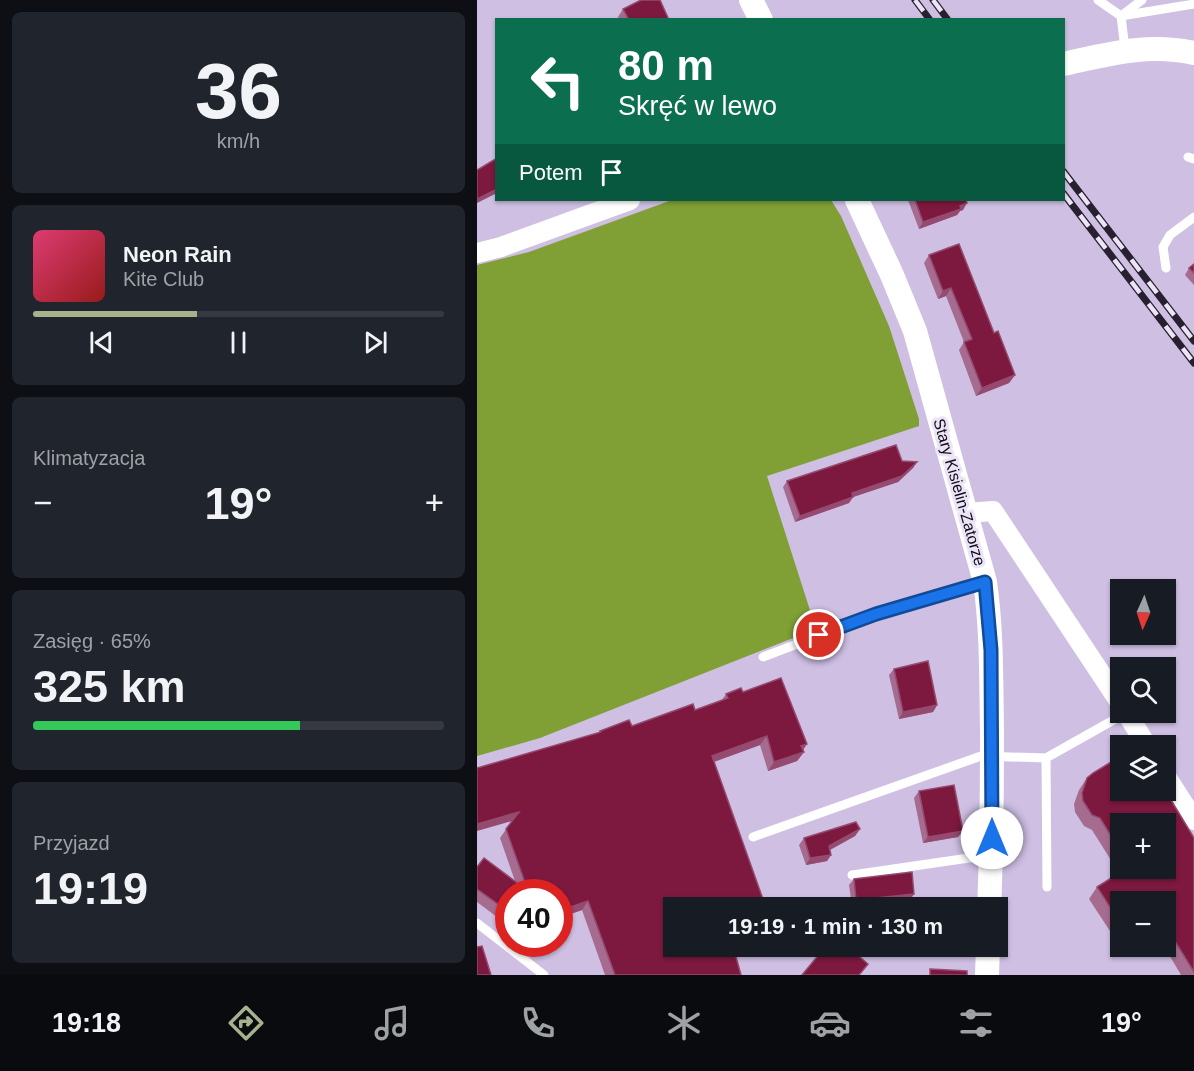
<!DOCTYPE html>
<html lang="pl">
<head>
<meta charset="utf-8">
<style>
  :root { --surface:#171b24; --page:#20242c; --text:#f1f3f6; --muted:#9ea1a6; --line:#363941; --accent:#a6b18d }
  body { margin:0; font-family:Helvetica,sans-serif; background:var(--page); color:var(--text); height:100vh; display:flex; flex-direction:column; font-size:22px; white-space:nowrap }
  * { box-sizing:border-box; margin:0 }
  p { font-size:20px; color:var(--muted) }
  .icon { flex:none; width:33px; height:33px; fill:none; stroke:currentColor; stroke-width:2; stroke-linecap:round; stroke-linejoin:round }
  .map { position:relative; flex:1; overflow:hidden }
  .details { display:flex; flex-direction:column; gap:12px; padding:12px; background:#0d0f14; width:477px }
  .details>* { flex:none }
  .hud { position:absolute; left:18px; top:18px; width:570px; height:183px; border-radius:0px; box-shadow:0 2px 4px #0004; background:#0b6e4f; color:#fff; overflow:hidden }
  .needle { width:39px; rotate:183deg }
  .fabs { position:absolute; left:633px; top:579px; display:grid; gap:12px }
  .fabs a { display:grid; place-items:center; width:66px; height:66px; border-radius:0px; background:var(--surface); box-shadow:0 2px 4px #0004; font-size:30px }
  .speed { position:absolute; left:18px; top:879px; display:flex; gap:12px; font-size:30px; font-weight:700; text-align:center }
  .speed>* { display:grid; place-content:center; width:78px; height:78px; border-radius:50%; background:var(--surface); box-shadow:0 2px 4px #0004; line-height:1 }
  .speed .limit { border:9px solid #d22; background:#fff; color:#111 }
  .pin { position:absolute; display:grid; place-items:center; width:51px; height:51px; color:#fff; margin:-26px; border:3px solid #fff; border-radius:50%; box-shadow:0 2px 6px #0007 }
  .me { position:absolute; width:66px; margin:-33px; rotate:0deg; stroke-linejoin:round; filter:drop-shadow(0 0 4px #0008) }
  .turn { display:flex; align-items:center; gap:21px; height:126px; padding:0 24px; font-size:27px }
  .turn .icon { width:78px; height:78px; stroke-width:2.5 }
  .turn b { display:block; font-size:42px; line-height:51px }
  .then { display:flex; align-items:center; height:57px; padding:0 24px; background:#0003; gap:12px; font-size:22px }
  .big { font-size:45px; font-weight:800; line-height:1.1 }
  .details .card { flex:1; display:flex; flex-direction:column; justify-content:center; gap:9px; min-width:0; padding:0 21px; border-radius:9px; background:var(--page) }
  .details .dial { align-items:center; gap:0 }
  .dial b { font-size:78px; line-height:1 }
  .song { display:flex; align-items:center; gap:18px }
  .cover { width:72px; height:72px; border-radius:9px; background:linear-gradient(135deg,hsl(340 70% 55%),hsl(0 70% 35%)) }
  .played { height:6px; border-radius:3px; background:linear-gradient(90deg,var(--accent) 40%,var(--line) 40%) }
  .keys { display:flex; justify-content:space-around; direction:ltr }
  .heat { display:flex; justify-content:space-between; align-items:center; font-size:33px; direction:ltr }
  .charge { height:9px; border-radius:4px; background:linear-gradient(90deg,#34c759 65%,var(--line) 0) }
  .trip { position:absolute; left:186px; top:897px; width:345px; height:60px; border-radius:0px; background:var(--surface); box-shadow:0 2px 4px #0004; font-weight:800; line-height:60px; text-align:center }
  .tabs { display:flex; height:96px; justify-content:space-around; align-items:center; background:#090b0e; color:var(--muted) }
  .tabs .icon { width:42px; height:42px }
  .tabs .current { color:var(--accent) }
  .tabs b { font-size:27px; color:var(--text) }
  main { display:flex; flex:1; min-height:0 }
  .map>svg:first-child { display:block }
</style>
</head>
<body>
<main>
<section class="details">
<div class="card dial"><b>36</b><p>km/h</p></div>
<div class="card">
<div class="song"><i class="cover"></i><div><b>Neon Rain</b><p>Kite Club</p></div></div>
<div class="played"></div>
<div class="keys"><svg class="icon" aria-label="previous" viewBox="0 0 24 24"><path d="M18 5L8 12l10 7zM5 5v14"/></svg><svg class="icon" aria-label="pause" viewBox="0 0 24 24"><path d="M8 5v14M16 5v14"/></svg><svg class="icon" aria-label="next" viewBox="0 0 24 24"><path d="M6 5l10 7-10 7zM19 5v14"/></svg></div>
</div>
<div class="card"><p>Klimatyzacja</p>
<div class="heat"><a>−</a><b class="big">19°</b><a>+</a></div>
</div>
<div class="card"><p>Zasięg · 65%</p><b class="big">325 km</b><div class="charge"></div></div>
<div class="card"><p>Przyjazd</p><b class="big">19:19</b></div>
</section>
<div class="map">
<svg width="717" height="975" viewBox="0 0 717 975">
  <rect width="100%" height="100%" fill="#cebfe3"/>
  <polygon fill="#809f35" points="195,200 354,200 364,216 412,326 442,419 442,426 290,476 339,629 63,738 0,756 0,265 52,252"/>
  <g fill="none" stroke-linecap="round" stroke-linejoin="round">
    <g stroke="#fff" stroke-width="9">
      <polyline points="621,0 644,16 717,4"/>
      <polyline points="648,49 644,16 665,0"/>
      <polyline points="711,157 717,159"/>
      <polyline points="689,268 686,247 693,235 717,217"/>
      <polyline points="286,657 399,614 506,583"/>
      <polyline points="276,837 504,756 569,758"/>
      <polyline points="375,875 492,858 512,858"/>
      <polyline points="570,887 569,758 649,713"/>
      <polyline points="0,923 67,975"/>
    </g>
    <g stroke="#fff" stroke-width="20">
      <polyline points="0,253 24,247 153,200"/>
      <polyline points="489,513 516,511 644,704"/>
      <polyline points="649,712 670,746"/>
      <polyline points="688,775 717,820"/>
    </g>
    <g stroke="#fff" stroke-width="24">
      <polyline points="274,0 284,20"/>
      <path d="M586,64c46,-10 84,-21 131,-11"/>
      <path d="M380,200l35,75 23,56 70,251c7,49 6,98 7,147 0,59 0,119 -3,179"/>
      <polyline points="510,975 511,946"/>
    </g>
    <defs>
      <g id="rail">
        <polyline points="438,0 453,20"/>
        <polyline points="456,0 471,20"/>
        <polyline points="586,171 717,341"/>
        <polyline points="586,193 717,363"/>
      </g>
    </defs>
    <use href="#rail" stroke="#27202f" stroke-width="7"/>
    <use href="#rail" stroke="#ebe3f6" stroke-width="4.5" stroke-dasharray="14" stroke-linecap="butt"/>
  </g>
  <g fill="#a66c90" fill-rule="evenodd">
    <polygon points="146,9 192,20 142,20 141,17"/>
    <polygon points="431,200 489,200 486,210 483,211 480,215 442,229"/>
    <polygon points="452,255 517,333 538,375 532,383 499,396 482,350 487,342 469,296 461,299 447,263"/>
    <polygon points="717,264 717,285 708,275 712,268"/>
    <polygon points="425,461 440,462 436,468 421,482 376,497 372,503 318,522 306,487 310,481"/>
    <polygon points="417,669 460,705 456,712 422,719 412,675"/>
    <polygon points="266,692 326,750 327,752 320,761 291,771 283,745 237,762 196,908 264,975 128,975 105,910 82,918 82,892 32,892 32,926 0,902 0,867 38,881 23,838 35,821 123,731 155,726 218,710 245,700 249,694"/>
    <path d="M610,778l107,60v137h-13l-17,-29h1v-44h-44v44h16l-12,8 -36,-55 8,-12 22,-14 -27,-43 -8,-4 -9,-14 -1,-8 5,-14zM644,824l44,44h-44z"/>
    <polygon points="442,791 481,837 446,843 437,798"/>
    <polygon points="383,829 378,836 353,850 354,855 350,861 329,865 322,845 327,838"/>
    <polygon points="377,879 433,900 375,906 372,885"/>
  </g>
  <g fill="#954a70">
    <polygon points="20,189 20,192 18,194 0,203 0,199"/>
    <polygon points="490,203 486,210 483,211 480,215 442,229 446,222"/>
    <polygon points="474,288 469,296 461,299 466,291"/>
    <polygon points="538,375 532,383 499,396 505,388"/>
    <polygon points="440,462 436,468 421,482 376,497 372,503 318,522 323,516"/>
    <polygon points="460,705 456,712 422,719 426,712"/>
    <polygon points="290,736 283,745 228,765 235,756"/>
    <polygon points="330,744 324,753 327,752 320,761 291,771 297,762 324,746"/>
    <polygon points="42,812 35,821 0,831 0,824"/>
    <polygon points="383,829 378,836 347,853 352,846"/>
    <polygon points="486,831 481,837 446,843 451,837"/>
    <polygon points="354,855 350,861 329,865 333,858"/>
    <polygon points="437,894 433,900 375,906 379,900"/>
    <polygon points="111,901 105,910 82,918 82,911"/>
    <polygon points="287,902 283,908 271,908"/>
    <polygon points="653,946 660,946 648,954"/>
  </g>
  <g fill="#7d183e" stroke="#954a70" stroke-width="1.5">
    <polygon points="164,0 183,0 192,20 152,20 146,9"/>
    <polygon points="20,158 20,189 0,199 0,170"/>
    <polygon points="438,200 489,200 490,203 483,206 484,209 446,222"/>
    <polygon points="482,244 517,333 521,331 538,375 505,388 487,342 495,339 474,288 466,291 452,255"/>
    <polygon points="717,264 717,273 712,268"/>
    <polygon points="419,445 425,461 440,462 425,476 375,493 376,497 323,516 310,481"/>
    <polygon points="451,661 460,705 426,712 417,669"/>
    <polygon points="304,678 330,744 324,746 327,752 297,762 290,736 235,756 287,902 271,908 196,908 196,946 256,946 264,975 138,975 111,901 82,911 82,892 32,892 32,912 0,889 0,867 7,858 51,891 29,829 42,812 0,824 0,768 124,732 123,731 152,720 155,726 216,704 218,710 251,698 249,694 264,688 266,692"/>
    <polygon points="644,756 644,790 688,790 717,838 717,972 688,925 688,902 644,902 644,924 620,887 650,868 688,868 688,824 644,824 644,852 623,818 615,815 606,801 605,793 610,778 616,773"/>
    <polygon points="477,785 486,831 451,837 442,791"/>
    <polygon points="379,822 383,829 352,846 354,855 333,858 327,838"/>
    <polygon points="435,872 437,894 379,900 377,879"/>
    <polygon points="5,946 14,975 0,975 0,947"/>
    <polygon points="349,946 370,946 391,964 382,975 325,975"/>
    <polygon points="453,969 490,971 490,975 453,975"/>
  </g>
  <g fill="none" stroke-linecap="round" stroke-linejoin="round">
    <defs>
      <polyline id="route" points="342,635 399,614 508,582 514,650 515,838"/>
    </defs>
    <use href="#route" stroke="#114b97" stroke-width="15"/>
    <use href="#route" stroke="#1a73e8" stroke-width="10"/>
  </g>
  <g text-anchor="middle" stroke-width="6" stroke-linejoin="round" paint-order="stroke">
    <g font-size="16" fill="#100a16" stroke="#ebe3f6">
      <text transform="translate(483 492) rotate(74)" y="6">Stary Kisielin-Zatorze</text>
    </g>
  </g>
</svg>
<div class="fabs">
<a><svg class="needle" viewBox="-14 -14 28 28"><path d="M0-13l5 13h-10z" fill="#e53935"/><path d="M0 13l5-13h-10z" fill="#9ea1a6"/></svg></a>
<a><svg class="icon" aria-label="search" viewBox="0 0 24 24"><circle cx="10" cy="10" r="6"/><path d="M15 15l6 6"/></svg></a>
<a><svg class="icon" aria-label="layers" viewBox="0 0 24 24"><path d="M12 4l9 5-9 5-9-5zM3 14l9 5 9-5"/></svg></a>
<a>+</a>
<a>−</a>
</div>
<div class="speed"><div class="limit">40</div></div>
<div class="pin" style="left:342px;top:635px;background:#d93025"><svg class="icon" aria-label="arrive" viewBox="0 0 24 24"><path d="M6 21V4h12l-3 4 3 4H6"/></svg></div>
<svg class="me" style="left:515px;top:838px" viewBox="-20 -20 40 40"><circle r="19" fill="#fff"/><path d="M0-13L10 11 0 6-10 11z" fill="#1a73e8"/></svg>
<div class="trip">19:19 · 1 min · 130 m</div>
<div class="hud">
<div class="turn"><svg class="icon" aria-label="left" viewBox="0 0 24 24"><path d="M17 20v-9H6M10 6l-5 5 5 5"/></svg><div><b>80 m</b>Skręć w lewo</div></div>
<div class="then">Potem<svg class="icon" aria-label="arrive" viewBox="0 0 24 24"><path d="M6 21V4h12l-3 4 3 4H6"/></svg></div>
</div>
</div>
</main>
<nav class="tabs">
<b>19:18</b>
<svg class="icon current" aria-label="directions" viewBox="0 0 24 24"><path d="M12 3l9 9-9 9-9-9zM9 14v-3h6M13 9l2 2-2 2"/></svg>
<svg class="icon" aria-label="music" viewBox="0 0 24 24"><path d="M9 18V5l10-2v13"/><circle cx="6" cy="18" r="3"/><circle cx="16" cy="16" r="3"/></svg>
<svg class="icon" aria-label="phone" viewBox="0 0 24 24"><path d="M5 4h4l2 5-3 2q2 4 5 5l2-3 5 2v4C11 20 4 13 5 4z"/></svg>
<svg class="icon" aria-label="climate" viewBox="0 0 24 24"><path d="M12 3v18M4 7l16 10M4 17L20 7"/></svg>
<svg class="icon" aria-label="car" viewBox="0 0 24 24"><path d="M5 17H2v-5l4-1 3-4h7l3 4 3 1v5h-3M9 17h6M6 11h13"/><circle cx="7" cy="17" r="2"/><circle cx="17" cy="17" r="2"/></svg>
<svg class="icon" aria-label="filters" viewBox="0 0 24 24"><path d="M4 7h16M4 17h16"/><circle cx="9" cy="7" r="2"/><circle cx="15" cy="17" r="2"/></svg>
<b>19°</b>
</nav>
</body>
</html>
